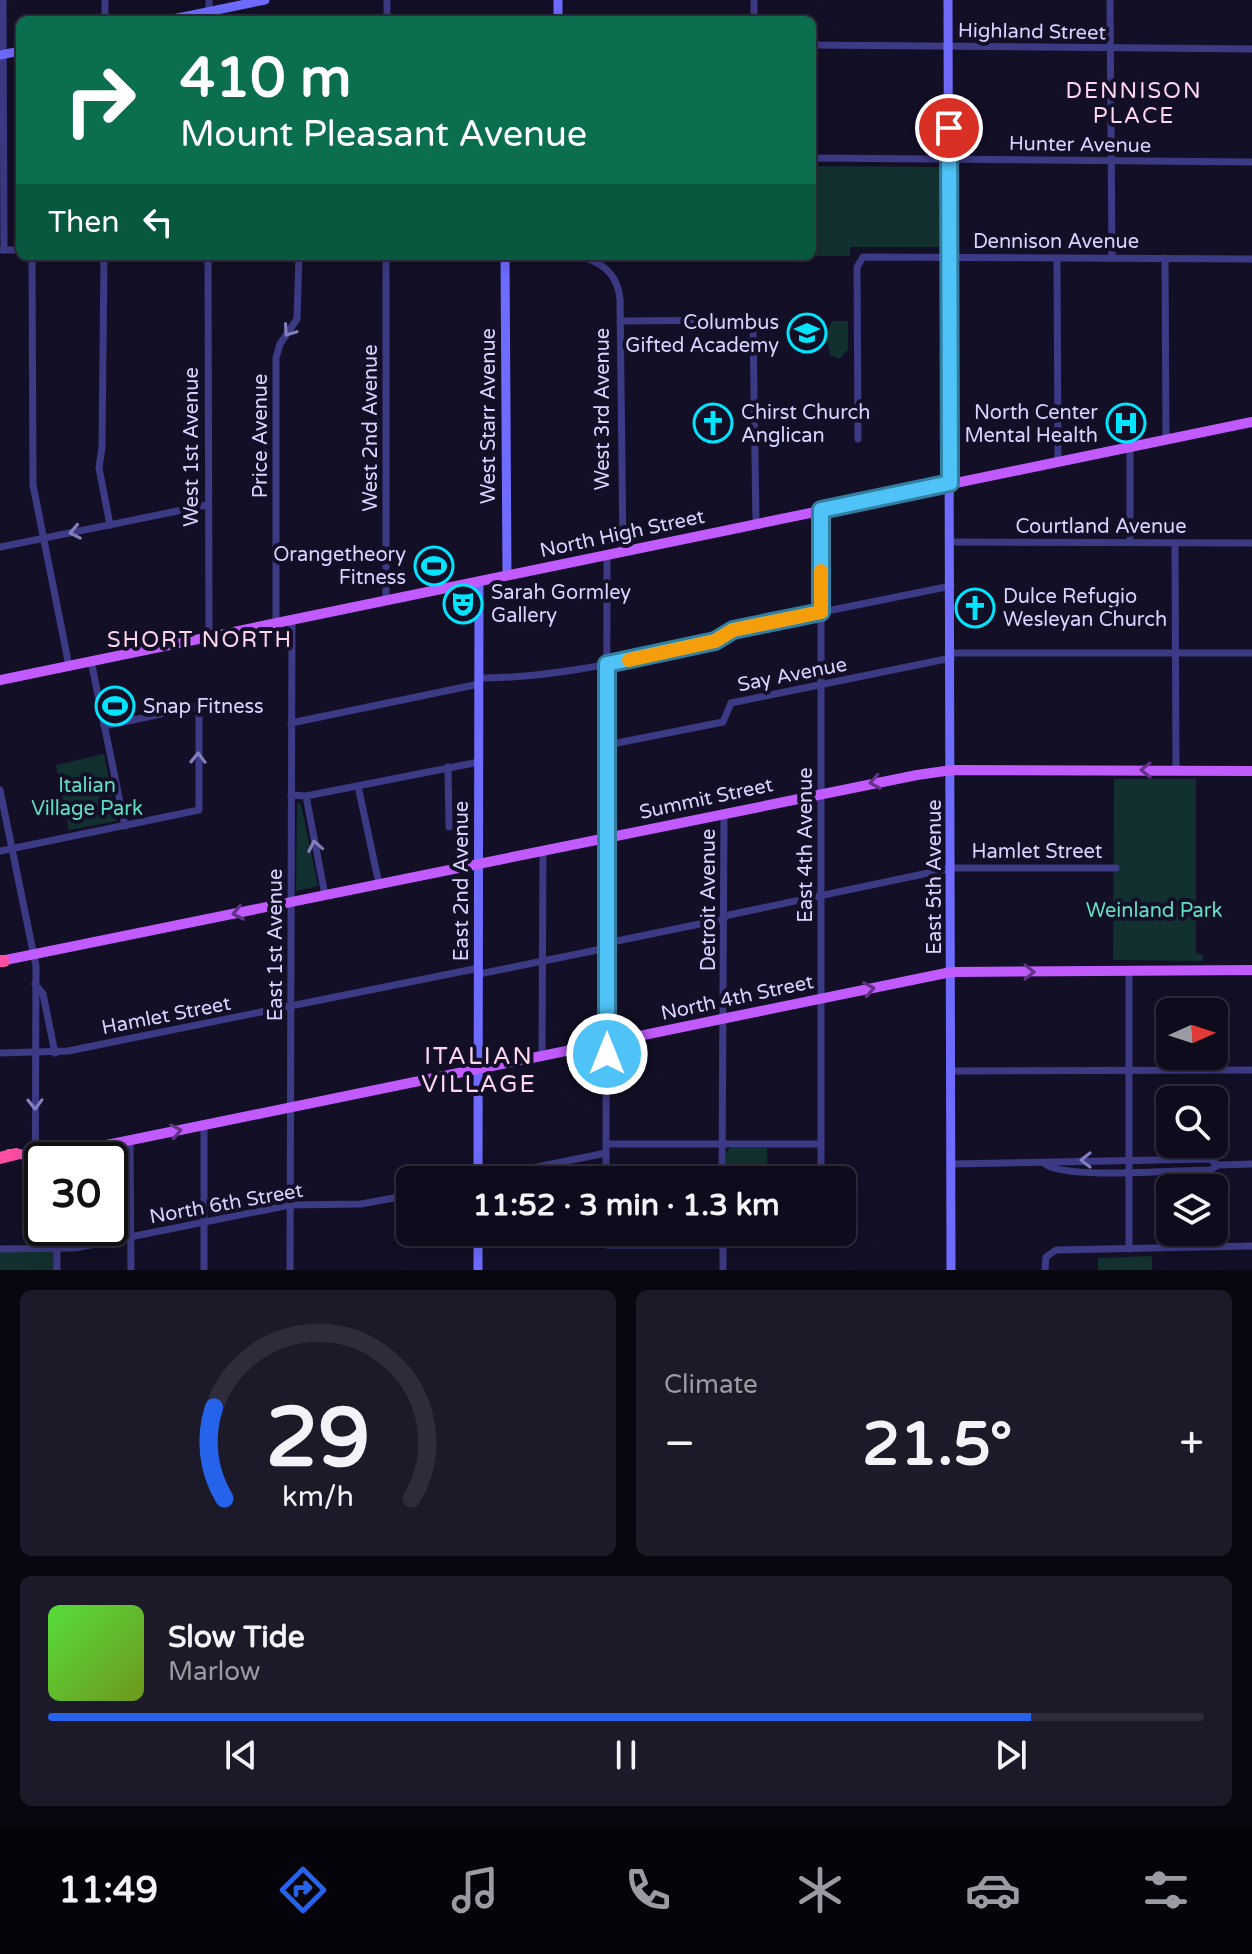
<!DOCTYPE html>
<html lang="en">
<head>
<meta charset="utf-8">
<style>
  :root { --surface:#0e0b1c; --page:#1c1929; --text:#f1f3f6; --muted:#9b9ba3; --line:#2e2b3b; --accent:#2563eb }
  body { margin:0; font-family:"Varela Round",sans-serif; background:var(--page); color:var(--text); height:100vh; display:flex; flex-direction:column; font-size:30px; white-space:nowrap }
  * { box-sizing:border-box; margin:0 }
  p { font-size:26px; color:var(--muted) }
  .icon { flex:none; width:44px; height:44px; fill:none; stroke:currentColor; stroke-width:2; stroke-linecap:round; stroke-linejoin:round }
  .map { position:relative; height:1270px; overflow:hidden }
  .side { display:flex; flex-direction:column; gap:20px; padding:20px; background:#08060f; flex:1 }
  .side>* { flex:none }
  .guide { position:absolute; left:16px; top:16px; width:800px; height:244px; border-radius:12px; box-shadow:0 4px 20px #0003,0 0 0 2px var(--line); background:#0b6e4f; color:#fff; overflow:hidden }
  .needle { width:52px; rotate:87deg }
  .tools { position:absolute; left:1156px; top:998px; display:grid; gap:16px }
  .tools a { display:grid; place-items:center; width:72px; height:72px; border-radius:12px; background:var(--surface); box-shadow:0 4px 20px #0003,0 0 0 2px var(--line); font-size:40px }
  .speed { position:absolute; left:24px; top:1142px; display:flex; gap:16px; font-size:40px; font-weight:700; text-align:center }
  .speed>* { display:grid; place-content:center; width:104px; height:104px; border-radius:50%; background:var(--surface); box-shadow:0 4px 20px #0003,0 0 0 2px var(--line); line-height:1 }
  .speed .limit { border:4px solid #111; border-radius:12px; background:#fff; color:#111 }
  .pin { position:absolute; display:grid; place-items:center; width:68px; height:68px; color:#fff; margin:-34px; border:4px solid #fff; border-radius:50%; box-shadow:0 2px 8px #0007 }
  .me { position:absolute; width:88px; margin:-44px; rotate:0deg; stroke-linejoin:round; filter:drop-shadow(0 0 6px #0008) }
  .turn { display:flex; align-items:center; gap:28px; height:168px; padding:0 32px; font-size:36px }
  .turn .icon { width:104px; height:104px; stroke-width:2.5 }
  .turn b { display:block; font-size:56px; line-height:68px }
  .then { display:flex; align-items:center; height:76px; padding:0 32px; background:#0003; gap:16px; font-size:30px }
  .big { font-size:60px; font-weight:800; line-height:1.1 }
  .side .tile { flex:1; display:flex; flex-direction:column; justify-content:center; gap:12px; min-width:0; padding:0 28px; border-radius:12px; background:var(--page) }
  .side .dial { align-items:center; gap:0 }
  .dial svg { height:208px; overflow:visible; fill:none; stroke:var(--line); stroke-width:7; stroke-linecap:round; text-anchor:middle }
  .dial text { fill:var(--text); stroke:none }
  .song { display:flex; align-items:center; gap:24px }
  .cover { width:96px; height:96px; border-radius:12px; background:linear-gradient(135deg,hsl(110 70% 55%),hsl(80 70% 35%)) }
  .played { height:8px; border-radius:4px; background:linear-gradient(90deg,var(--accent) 85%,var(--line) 85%) }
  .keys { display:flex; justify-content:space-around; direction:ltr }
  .heat { display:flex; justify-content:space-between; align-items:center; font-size:44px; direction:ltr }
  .side .tiles { flex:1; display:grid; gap:20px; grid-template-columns:1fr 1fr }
  .tile:last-child { grid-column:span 2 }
  .trip { position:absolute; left:396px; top:1166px; width:460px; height:80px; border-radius:12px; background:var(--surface); box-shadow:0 4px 20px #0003,0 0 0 2px var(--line); font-weight:800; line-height:80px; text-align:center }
  .tab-bar { display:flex; height:128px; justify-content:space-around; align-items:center; background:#06040b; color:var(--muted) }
  .tab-bar .icon { width:56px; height:56px }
  .tab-bar .selected { color:var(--accent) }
  .tab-bar b { font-size:36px; color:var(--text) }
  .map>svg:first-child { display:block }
</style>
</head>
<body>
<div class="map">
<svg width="1252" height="1270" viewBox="0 0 1252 1270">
  <rect width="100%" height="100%" fill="#130f26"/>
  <g fill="#12302f">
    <polygon points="812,166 940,167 941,247 850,247 850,256 793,256 812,256"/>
    <polygon points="832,321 848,321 848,350 839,359 830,355 828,343 820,342 820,331 828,331"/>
    <polygon points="104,754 117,821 69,830 56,765"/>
    <polygon points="1114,779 1196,779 1196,953 1203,955 1202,961 1113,960"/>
    <polygon points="297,802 301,804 318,886 296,891"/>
    <polygon points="730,1148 767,1148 768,1180 726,1180 726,1153"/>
    <polygon points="0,1249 57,1250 57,1270 0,1270"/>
    <polygon points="1152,1256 1152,1270 1098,1270 1098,1258"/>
  </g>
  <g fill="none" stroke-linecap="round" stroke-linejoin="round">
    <g stroke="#3d3a85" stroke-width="7">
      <polyline points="3,0 4,250"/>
      <polyline points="105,0 105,20"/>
      <polyline points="1110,0 1112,258"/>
      <polyline points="209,20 209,0"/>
      <polyline points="387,20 387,0"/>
      <polyline points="754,20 754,0"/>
      <polyline points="812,45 1252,49"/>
      <polyline points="812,158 1252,162"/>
      <polyline points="2,250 20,250"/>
      <polyline points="32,256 33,485 69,666"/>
      <polyline points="104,256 102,447 99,468 110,525"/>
      <polyline points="208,256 209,637"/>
      <path d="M396,256l189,2c20,6 33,19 35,41l3,252"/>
      <polyline points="1057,258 1058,462"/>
      <polyline points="1165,258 1166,440"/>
      <polyline points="620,321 747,320 753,325 756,523"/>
      <polyline points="858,439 857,267 863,257 1252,259"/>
      <polyline points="1130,447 1130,542"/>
      <polyline points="821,510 821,1180"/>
      <polyline points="951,542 1252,543"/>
      <polyline points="1175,543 1176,771"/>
      <polyline points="0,547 207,505"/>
      <polyline points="386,600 386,256"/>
      <polyline points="276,623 276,358 280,344 297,319 299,256"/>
      <polyline points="951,653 1252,653"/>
      <polyline points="91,661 125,826"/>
      <path d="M479,678c83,0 156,-20 236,-37l18,-11 218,-44"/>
      <polyline points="291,723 479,684"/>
      <polyline points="607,745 723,722 731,703 951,658"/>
      <polyline points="448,767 449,827"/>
      <polyline points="358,786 379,884"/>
      <polyline points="0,790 36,966 35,1249"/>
      <polyline points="291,795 306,796 479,762"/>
      <polyline points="306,796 325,895"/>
      <polyline points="0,851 199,810 199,706 104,726"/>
      <polyline points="724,916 952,868 1116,868"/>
      <polyline points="607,943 724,919"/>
      <polyline points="1129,971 1129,1249"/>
      <polyline points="479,974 607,948"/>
      <polyline points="35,984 43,994 55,1053"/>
      <polyline points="0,1053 68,1051 479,968"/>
      <polyline points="542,1055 543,850"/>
      <polyline points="951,1071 1252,1070"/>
      <polyline points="204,1126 204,1270"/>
      <polyline points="130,1140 131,1270"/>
      <polyline points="607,1144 821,1144"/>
      <polyline points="951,1164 1210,1159 1218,1165"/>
      <path d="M1045,1164c22,16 133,6 165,6l8,-5 34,-1"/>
      <polyline points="472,1180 606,1153"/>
      <polyline points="606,1180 607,555"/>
      <polyline points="722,1180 724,813"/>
      <polyline points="606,1232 607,1245 723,1245"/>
      <polyline points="723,1232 723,1270"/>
      <polyline points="0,1249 75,1248 290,1205 361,1204 410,1195"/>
      <polyline points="57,1250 57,1270"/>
      <polyline points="290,1270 292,620"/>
      <polyline points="1045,1270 1046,1257 1056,1250 1252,1246"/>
    </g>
    <g stroke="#6f6bff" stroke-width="9">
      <polyline points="948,0 951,1270"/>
      <polyline points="168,20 265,0"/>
      <polyline points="558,20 558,0"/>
      <polyline points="0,55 20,51"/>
      <polyline points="505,256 507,575"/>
      <polyline points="478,1180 479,581"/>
      <polyline points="478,1232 478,1270"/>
    </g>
    <g stroke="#c25bff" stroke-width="10">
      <polyline points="0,680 1252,422"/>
      <polyline points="0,961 917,775 952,770 1252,771"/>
      <polyline points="9,1154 58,1155 951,972 1252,970"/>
    </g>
    <g stroke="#ff4fa3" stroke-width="12">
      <polyline points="0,961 4,961"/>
      <polyline points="0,1158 16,1154"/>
    </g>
  </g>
  <defs><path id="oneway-chevron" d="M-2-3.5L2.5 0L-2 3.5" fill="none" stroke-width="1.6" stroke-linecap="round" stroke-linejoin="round" transform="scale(2)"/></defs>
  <g stroke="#837fbc">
    <use href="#oneway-chevron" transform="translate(289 331) rotate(125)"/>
    <use href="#oneway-chevron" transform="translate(75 532) rotate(169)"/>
    <use href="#oneway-chevron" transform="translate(198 758) rotate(-89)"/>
    <use href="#oneway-chevron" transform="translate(315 846) rotate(-101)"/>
    <use href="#oneway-chevron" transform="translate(35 1104) rotate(89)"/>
    <use href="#oneway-chevron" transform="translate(1086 1160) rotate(-180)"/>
  </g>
  <g stroke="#623188">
    <use href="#oneway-chevron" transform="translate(1146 770) rotate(-180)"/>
    <use href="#oneway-chevron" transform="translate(875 782) rotate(171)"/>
    <use href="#oneway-chevron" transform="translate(238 913) rotate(168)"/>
    <use href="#oneway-chevron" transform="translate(1029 972)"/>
    <use href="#oneway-chevron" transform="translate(869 989) rotate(-11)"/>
    <use href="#oneway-chevron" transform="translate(176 1131) rotate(-11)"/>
  </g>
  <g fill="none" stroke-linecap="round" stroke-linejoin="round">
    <defs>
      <polyline id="route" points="607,1054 607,664 715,641 733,630 821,612 821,510 950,483 949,128"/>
    </defs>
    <use href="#route" stroke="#337fa1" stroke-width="20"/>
    <use href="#route" stroke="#4fc3f7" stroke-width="14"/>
    <polyline stroke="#f59e0b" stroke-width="14" points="629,660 715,641 733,630 821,612 821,571"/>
  </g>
  <defs>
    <symbol id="school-ring" viewBox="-11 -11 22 22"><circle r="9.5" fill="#130f26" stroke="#00e5ff" stroke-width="1.5"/><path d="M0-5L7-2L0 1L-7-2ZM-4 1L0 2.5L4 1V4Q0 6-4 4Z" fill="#00e5ff"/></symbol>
    <symbol id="church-ring" viewBox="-11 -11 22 22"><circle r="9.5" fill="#130f26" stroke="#00e5ff" stroke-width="1.5"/><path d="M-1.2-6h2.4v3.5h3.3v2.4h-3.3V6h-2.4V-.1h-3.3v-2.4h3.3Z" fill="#00e5ff"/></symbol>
    <symbol id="hospital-ring" viewBox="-11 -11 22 22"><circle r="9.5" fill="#130f26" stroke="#00e5ff" stroke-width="1.5"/><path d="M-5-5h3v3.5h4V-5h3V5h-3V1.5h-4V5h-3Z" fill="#00e5ff"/></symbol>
    <symbol id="stadium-ring" viewBox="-11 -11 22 22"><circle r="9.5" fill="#130f26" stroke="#00e5ff" stroke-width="1.5"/><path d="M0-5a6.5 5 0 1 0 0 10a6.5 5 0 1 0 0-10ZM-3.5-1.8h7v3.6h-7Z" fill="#00e5ff"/></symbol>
    <symbol id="theatre-ring" viewBox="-11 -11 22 22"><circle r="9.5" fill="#130f26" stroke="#00e5ff" stroke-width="1.5"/><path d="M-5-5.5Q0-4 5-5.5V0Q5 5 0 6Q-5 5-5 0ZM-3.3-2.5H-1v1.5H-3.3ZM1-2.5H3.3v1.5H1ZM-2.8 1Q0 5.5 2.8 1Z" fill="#00e5ff"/></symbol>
  </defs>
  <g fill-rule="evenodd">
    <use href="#school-ring" x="785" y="311" width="44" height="44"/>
    <use href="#church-ring" x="691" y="401" width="44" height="44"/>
    <use href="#hospital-ring" x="1104" y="401" width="44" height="44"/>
    <use href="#stadium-ring" x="412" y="544" width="44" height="44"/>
    <use href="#theatre-ring" x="441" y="582" width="44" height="44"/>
    <use href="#church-ring" x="953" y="586" width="44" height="44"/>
    <use href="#stadium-ring" x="93" y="684" width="44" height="44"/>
  </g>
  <g text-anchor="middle" stroke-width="8" stroke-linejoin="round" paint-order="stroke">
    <g font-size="20" fill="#d9d4ff" stroke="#130f26">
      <text transform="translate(1032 31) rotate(1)" y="7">Highland Street</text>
      <text transform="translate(1080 144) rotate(1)" y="7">Hunter Avenue</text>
      <text x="1056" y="248">Dennison Avenue</text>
      <text transform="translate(602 409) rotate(-90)" y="7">West 3rd Avenue</text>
      <text transform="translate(488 416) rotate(-90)" y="7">West Starr Avenue</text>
      <text transform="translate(370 428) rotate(-90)" y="7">West 2nd Avenue</text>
      <text transform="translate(260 436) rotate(-90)" y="7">Price Avenue</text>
      <text transform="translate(191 447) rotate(-90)" y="7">West 1st Avenue</text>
      <text x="1101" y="533">Courtland Avenue</text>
      <text transform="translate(622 533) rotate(-12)" y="7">North High Street</text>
      <text transform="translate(792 674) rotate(-11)" y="7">Say Avenue</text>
      <text transform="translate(706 798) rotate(-12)" y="7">Summit Street</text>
      <text transform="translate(805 845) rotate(-90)" y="7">East 4th Avenue</text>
      <text x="1037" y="858">Hamlet Street</text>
      <text transform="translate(934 877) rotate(-90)" y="7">East 5th Avenue</text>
      <text transform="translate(461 881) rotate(-90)" y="7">East 2nd Avenue</text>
      <text transform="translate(708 900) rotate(-90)" y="7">Detroit Avenue</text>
      <text transform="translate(275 945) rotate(-90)" y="7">East 1st Avenue</text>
      <text transform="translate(737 997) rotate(-12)" y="7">North 4th Street</text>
      <text transform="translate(166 1015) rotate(-11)" y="7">Hamlet Street</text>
      <text transform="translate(226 1203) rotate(-10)" y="7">North 6th Street</text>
    </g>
    <g font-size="20" fill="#d9d4ff" stroke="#130f26" text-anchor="start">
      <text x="779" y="329" text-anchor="end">Columbus<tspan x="779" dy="23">Gifted Academy</tspan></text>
      <text x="741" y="419">Chirst Church<tspan x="741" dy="23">Anglican</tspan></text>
      <text x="1098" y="419" text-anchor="end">North Center<tspan x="1098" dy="23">Mental Health</tspan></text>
      <text x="406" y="561" text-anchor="end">Orangetheory<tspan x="406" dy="23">Fitness</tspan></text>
      <text x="491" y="599">Sarah Gormley<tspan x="491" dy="23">Gallery</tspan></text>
      <text x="1003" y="603">Dulce Refugio<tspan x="1003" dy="23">Wesleyan Church</tspan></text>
      <text x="143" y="713">Snap Fitness</text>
    </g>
    <g font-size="20" fill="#5fe0c0" stroke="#130f26">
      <text x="87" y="792">Italian<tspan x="87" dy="23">Village Park</tspan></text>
      <text x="1154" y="917">Weinland Park</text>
    </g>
    <g font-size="22" letter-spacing="2" fill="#ffd6f0" stroke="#130f26">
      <text x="1134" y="98">DENNISON<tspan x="1134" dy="25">PLACE</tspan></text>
      <text x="200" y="647">SHORT NORTH</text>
    </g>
    <g font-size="24" letter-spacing="2" fill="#ffd6f0" stroke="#130f26">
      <text x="479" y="1064">ITALIAN<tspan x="479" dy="28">VILLAGE</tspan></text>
    </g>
  </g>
</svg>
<div class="tools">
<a><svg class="needle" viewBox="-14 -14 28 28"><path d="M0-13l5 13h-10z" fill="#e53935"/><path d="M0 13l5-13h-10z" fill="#9b9ba3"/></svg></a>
<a><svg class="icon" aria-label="search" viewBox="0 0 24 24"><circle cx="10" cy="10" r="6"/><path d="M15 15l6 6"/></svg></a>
<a><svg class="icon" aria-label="layers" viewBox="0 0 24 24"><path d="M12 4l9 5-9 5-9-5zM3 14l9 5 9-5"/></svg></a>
</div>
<div class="speed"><div class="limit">30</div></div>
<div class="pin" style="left:949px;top:128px;background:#d93025"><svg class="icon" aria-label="arrive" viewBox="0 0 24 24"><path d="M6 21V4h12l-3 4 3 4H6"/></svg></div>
<svg class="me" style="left:607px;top:1054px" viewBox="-20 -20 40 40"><circle r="17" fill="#4fc3f7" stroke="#fff" stroke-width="3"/><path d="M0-11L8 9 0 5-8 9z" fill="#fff"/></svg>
<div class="trip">11:52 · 3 min · 1.3 km</div>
<div class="guide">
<div class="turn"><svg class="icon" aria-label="right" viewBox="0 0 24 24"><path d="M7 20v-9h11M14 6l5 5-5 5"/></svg><div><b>410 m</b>Mount Pleasant Avenue</div></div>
<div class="then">Then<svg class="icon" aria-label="left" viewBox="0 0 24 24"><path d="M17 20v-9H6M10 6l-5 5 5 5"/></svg></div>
</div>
</div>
<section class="side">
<div class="tiles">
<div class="tile dial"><svg viewBox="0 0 100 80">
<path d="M14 69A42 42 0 1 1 86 69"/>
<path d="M14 69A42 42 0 0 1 10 34" stroke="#2563eb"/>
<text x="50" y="56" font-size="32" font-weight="700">29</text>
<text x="50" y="72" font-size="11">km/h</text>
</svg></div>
<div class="tile"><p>Climate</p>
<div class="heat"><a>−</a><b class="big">21.5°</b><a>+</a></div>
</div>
<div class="tile">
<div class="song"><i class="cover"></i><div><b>Slow Tide</b><p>Marlow</p></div></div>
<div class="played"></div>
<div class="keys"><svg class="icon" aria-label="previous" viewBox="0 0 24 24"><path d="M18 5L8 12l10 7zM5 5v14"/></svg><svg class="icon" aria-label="pause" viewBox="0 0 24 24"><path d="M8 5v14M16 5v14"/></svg><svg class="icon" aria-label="next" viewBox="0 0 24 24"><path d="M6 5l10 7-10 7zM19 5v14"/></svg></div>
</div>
</div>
</section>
<nav class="tab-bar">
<b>11:49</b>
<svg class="icon selected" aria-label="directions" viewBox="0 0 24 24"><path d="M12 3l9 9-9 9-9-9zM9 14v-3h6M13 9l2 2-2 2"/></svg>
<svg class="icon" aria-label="music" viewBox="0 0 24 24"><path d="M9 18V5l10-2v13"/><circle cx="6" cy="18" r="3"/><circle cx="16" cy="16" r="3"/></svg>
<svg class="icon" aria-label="phone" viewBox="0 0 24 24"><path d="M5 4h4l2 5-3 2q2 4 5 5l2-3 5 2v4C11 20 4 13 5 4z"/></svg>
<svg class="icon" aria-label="climate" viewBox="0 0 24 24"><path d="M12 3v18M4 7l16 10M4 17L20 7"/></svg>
<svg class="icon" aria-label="car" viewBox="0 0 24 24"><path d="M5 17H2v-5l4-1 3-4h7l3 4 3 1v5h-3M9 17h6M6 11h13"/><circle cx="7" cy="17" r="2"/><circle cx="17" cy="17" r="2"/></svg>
<svg class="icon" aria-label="filters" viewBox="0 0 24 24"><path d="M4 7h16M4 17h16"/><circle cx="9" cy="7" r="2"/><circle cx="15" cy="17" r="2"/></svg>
</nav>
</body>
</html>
